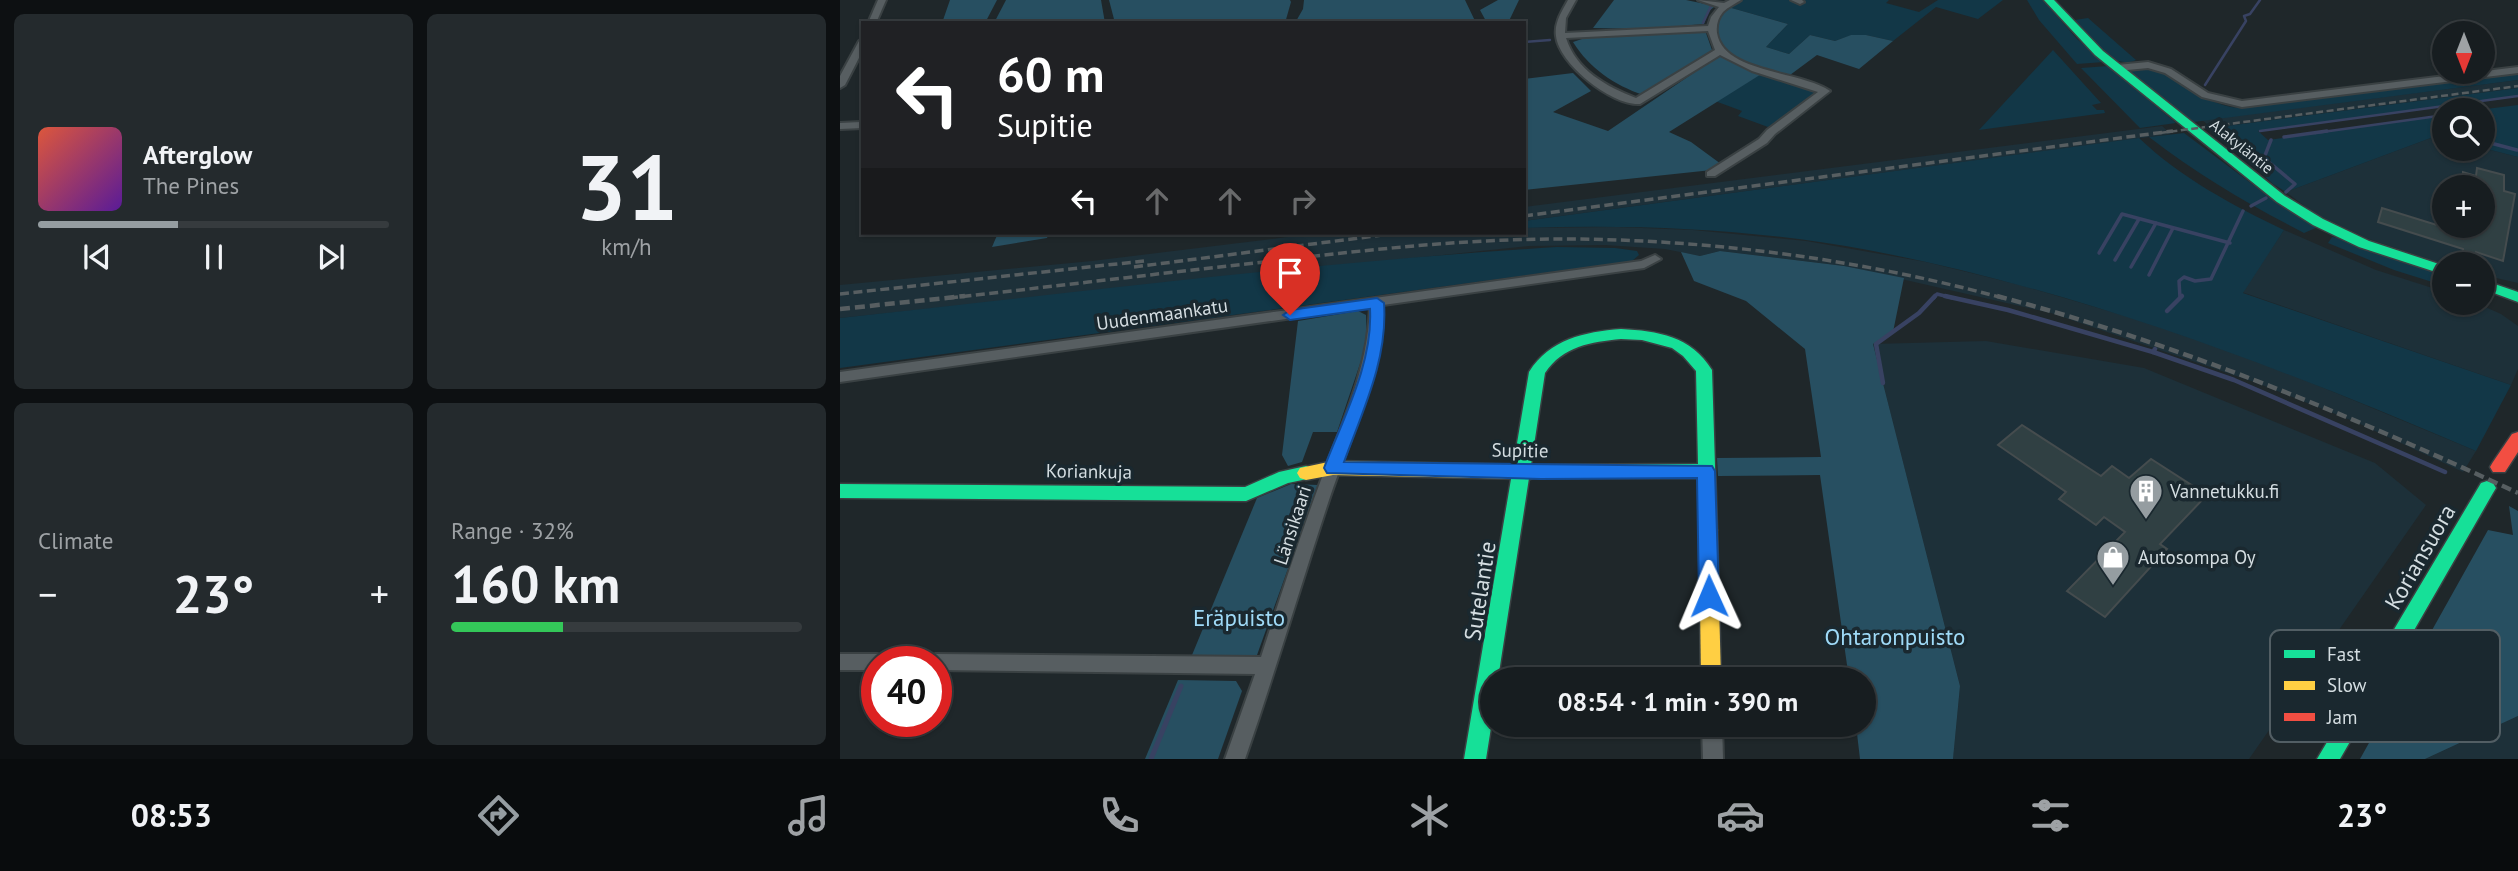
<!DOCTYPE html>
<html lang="en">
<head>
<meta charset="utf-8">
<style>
  :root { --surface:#171d20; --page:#242a2d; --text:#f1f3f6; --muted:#9ea2a5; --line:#363b3e; --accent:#959da1 }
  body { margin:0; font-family:"PT Sans",sans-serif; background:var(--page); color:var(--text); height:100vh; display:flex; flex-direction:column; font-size:26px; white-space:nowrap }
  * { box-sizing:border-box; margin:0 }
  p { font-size:23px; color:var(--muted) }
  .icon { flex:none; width:38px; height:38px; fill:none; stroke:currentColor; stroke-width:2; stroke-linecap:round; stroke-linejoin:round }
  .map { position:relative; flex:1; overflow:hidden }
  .drawer { display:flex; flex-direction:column; gap:14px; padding:14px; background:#0d1012; width:840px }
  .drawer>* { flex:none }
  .top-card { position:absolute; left:21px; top:21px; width:665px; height:214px; border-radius:0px; box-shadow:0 2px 5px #0004,0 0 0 2px var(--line); background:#202124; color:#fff; overflow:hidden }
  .needle { width:46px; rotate:180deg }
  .tools { position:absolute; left:1592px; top:21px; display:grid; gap:14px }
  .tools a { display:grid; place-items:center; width:63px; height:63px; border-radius:50%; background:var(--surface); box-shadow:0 2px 5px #0004,0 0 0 2px var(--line); font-size:35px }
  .speed { position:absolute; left:21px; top:646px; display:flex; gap:14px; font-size:35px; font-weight:700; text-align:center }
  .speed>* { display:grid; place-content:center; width:91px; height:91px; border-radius:50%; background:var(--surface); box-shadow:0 2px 5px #0004,0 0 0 2px var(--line); line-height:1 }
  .speed .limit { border:10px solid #d22; background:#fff; color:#111 }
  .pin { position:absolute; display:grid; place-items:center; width:60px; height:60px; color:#fff; margin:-72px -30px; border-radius:50% 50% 50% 0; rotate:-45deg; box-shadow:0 0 7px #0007 }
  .pin .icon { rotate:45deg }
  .me { position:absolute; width:77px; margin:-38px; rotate:359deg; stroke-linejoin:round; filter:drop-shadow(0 0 5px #0008) }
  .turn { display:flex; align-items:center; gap:24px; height:147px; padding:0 21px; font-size:32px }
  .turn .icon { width:91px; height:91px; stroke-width:2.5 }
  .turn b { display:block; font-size:49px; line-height:60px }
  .lanes { display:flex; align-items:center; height:66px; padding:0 21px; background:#0003; justify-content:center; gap:35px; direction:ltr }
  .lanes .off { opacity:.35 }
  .big { font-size:52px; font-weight:600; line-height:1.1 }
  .drawer .widget { flex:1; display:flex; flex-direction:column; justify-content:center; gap:10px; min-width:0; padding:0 24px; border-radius:10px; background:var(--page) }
  .drawer .dial { align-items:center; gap:0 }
  .dial b { font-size:91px; line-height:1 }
  .song { display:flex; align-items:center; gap:21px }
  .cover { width:84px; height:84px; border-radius:10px; background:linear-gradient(135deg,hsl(10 70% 55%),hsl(270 70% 35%)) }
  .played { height:7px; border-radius:4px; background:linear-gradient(90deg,var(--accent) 40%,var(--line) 40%) }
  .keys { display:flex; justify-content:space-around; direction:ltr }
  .heat { display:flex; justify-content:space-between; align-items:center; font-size:38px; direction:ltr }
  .charge { height:10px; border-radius:5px; background:linear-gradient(90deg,#34c759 32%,var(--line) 0) }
  .drawer .tiles { flex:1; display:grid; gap:14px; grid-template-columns:repeat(2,1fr) }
  .trip { position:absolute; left:640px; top:667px; width:396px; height:70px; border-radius:35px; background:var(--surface); box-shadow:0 2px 5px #0004,0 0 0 2px var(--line); font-weight:600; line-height:70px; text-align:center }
  .tabs { display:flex; height:112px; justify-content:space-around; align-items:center; background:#090c0d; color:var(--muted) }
  .tabs .icon { width:49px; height:49px }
  .tabs .on { color:var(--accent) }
  .tabs b { font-size:32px; color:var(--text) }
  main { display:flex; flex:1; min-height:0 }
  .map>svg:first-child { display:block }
</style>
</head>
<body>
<main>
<section class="drawer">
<div class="tiles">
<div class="widget">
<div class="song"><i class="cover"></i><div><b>Afterglow</b><p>The Pines</p></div></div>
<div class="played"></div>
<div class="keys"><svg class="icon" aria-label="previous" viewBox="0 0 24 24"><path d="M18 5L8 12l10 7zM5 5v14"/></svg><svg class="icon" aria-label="pause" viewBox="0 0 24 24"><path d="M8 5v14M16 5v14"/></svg><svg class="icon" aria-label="next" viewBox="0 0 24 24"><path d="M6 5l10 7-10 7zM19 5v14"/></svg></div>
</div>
<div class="widget dial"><b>31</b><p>km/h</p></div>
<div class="widget"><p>Climate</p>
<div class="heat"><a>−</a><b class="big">23°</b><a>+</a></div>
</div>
<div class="widget"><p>Range · 32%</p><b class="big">160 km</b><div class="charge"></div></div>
</div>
</section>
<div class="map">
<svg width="1678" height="759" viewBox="0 0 1678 759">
  <rect width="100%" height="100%" fill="#1f272a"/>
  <g fill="#1d3039" fill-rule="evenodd">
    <polygon points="1678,80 1678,88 1372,128 1362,120"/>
    <polygon points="1322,126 1331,134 684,221 684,207"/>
    <path d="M1596,136l9,2v11l38,-1 35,9v126l-35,-8v-11l-38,1 -79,-27 -51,-24 -29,-22zM1605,187h38v39h-38z"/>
    <polygon points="776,227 853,230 966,241 1086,262 1180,285 1299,320 1424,363 1636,451 1623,472 1518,423 1417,383 1211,313 1004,266 880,251 860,256 825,249 765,245 689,246 0,318 0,285 252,261 480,233 684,233 684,228"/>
    <polygon points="1444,230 1536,270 1605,292 1605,303 1636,303 1661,314 1678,326 1678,369 1671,385 1402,292"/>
    <polygon points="1146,341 1304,368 1535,463 1586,505 1409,759 1113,759 1120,686 1033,344"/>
    <polygon points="1678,716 1678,759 1585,759"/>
  </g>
  <g fill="#123747">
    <polygon points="903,0 950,0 956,3 959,0 1049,0 1046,3 1079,12 1098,0 1163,0 1138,19 1096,7 1053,41 1026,35 1012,35 995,41 970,35 949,54 926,47 948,24 888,7"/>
    <polygon points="1187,0 1203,0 1237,39 1264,62 1237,64 1199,20"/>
    <path d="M1248,18l48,42c-24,11 -48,-23 -61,-40z"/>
    <polygon points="1213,50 1261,103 1252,105 1257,110 1264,110 1265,113 1139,130"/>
    <polygon points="1268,66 1336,123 1300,128 1241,68"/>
    <path d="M1301,68c40,3 55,36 98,40l279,-35v7l-324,42 -66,-50z"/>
    <polygon points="923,73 974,90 975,95 928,127 898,116 902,111 875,101"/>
    <polygon points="1678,88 1678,96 1418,131 1428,140 1605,115 1605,138 1596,136 1446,192 1433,184 1372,128"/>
    <polygon points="1678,105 1678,157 1643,148 1643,110 1638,110"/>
    <path d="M1344,133l80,60 54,34 -14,6c-54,-28 -106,-58 -155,-96z"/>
    <path d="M1299,138c42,40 93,67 145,92l-41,63 268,92 -35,66c-197,-84 -397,-161 -608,-201 -113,-21 -230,-26 -344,-22v-7z"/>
    <polygon points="1492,237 1501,238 1605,275 1605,286 1554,270 1488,243"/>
    <path d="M717,247l58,1 22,3 2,4 -7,6 -792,107v-50c239,-26 477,-56 717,-71z"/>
  </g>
  <g fill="#274f61">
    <polygon points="110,0 157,0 145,23 102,23"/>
    <polygon points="166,0 261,0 265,23 154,23"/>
    <polygon points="269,0 450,0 451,2 445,23 275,23"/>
    <polygon points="464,0 625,0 636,23 455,23 463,9"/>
    <polygon points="658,0 679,0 668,23 647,23 640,10"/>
    <polygon points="774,0 846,0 875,6 868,12 864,24 804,29 753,28"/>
    <path d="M888,7l60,17 -22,23 23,7 21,-19 25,6 16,-6h15l27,6 -34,28 -42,-14 -27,20c-23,-7 -69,-14 -72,-43 -1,-10 3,-18 10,-25z"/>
    <path d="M861,32l5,1 6,17 -69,45c-29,-10 -54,-27 -70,-53l12,-4z"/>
    <polygon points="877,57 885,57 923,73 829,132 851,142 881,164 872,170 684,190 684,79 733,73 751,91 713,112 768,131"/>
    <polygon points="158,233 209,233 207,238 152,247"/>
    <polygon points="880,251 1004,266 1064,278 1053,332 1033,344 1120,686 1113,759 1020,759 1016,725 1024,724 1024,679 1009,679 980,475 878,476 877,458 981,457 965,349 906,301 854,281 841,252 860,256"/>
    <polygon points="518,311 526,315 527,343 497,432 473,432 462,462 448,466 442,455 458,321"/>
    <polygon points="451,484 478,485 417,655 352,655 417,498"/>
    <polygon points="1669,506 1678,511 1678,716 1585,759 1520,759 1648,530 1673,535"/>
    <polygon points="338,680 396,681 402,691 378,759 305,759"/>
  </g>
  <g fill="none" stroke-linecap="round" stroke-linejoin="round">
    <g stroke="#384262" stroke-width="2.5">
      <polyline points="863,23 871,6"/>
      <polyline points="684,42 710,40"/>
      <polyline points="1365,85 1406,21 1404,16 1410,14 1420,0"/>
      <polyline points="1420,131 1678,96"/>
      <polyline points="1475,133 1605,115"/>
    </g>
    <g stroke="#384262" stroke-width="3.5">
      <polyline points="1444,137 1487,131"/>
      <polyline points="1431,140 1424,158 1455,184 1446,192"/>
      <polyline points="1643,141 1677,150"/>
      <polyline points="1411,206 1426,198"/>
      <polyline points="1259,253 1282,214 1390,243"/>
      <polyline points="1275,260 1299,219"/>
      <polyline points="1291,267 1316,223"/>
      <polyline points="1309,275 1333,228"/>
      <polyline points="1094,298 1097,294 1113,298"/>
      <polyline points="1340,298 1339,281 1344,277 1355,281 1371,279 1403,211"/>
    </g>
    <g stroke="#384262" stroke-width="4.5">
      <polyline points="1105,296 1168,310 1313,352"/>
      <polyline points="1327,311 1342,296"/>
      <polyline points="1315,349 1313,352 1394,380 1605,472"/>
      <polyline points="1043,383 1036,344 1079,313 1095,296"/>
    </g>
    <polyline stroke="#384262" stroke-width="5" points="311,759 341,686"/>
  </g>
  <g fill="#304043" stroke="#454c4e" stroke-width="2">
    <polygon points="1637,168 1664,175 1664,191 1675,194 1663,261 1636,252 1635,256 1623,252 1623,249 1538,222 1542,208 1600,226 1643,226 1643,187 1623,187 1623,172 1636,176"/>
    <polygon points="1182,425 1261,476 1272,466 1289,478 1311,459 1367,495 1320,544 1327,549 1265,617 1227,591 1285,532 1264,517 1256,525 1219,499 1226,492 1158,445"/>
  </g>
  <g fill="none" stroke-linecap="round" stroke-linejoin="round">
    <defs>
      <g id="street">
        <polygon points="38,0 46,0 36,23 28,23"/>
        <path d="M728,0h8l-10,18 -1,15 143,-7 3,-9 8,-10 -21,-7 26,3 6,-3h11c-6,4 -13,7 -18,12 -5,6 -7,13 -6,21 6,40 85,38 113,58l-55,43 -8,9 -52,33h-8v-4l52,-33 8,-9 51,-38 -66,-21 -32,-16 -80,49c-28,2 -81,-40 -84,-68 -2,-13 6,-25 12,-36zM868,31l7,19 -79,48c-29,-11 -60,-28 -70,-60z"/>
        <polygon points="951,0 962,0 964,2 960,4"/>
        <polygon points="23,38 23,50 5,85 0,88 0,76 19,41"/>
        <polygon points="1308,62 1331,69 1368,93 1402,101 1678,67 1678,73 1402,107 1362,97 1325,73 1308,68 1277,71 1272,68 1277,65"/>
        <polygon points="21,122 23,128 0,129 0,123"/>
        <path d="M815,255l6,4 -17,9 -261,37c-2,69 -32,130 -54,195 -29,87 -54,173 -84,259h-20l30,-85 -319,-4v-8h-9l3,-6 6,-2 325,3c19,-59 38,-118 60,-177 21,-57 47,-111 49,-173l-530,75v-10l801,-111z"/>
        <polygon points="0,654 37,654 43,656 46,662 37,662 37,670 0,670"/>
        <polygon points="862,724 882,724 883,759 863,759"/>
      </g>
      <g id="fast">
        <polygon points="1204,0 1214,0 1263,51 1445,196 1483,219 1529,241 1605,266 1605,275 1519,247 1473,225 1437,202 1255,55"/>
        <polygon points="1643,280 1678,292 1678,302 1643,289"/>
        <path d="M781,329c37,2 70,7 91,41l5,160 -3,5 -6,3 -6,-3 -3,-5 -1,-52h-169l-31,201h-5v36l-7,44h-22l65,-387c21,-33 55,-40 92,-43zM781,339l21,1 30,8 11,8 13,15 2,93 -167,1 14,-92c18,-27 46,-31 76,-34z"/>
        <polygon points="466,466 472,468 475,473 472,478 448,483 406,501 0,498 0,484 405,487 439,472"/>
        <polygon points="1647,481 1653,483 1656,488 1653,493 1500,759 1477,759 1641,483"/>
      </g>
      <g id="slow">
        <polygon points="493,461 690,465 696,467 699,472 696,477 690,479 493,475 466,480 460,478 457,473 460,468"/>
        <polygon points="868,522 874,525 877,530 881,679 861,679 859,530 862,525"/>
      </g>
      <polygon id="jam" points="1678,432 1678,452 1665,472 1653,472 1650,467 1653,462 1672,434"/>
    </defs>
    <use href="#street" stroke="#3a4143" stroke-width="4"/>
    <use href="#fast" stroke="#3a4143" stroke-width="3"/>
    <use href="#slow" stroke="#3a4143" stroke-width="3"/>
    <use href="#jam" stroke="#3a4143" stroke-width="3"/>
    <use href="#street" fill="#575e61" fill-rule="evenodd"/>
    <use href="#fast" fill="#16e098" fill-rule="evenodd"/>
    <use href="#slow" fill="#ffcf43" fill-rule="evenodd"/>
    <use href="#jam" fill="#f24e42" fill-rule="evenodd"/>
    <polyline stroke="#575e61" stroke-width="2.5" stroke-dasharray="7 3.5" stroke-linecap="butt" points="1320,133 1678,86"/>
    <g stroke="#575e61" stroke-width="3.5" stroke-dasharray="9 4.5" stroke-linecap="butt">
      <polyline points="684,216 1333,131"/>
      <polyline points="294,267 558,233"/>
      <polyline points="0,294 304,261"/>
      <path d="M109,298c99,-11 198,-23 297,-34 104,-12 209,-25 314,-25 149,0 299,20 443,59"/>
    </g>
    <g stroke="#575e61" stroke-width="4.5" stroke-dasharray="10 5" stroke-linecap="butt">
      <path d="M1157,296c181,48 351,118 521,197"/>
      <polyline points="0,309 125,296"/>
    </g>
  </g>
  <path fill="#1a73e8" stroke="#114b97" stroke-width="2" d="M537,298l7,5c4,56 -21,107 -40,159l368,4 3,5 4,125 -3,6 -7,2 -7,-2 -3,-6 -2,-118 -156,1 -214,-6 -3,-5c19,-50 49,-104 46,-159l-80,11 -7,-5 7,-5z"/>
  <defs>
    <symbol id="building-pin" viewBox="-11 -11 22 30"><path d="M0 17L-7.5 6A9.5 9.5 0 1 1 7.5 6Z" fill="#959da1" stroke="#1a282f"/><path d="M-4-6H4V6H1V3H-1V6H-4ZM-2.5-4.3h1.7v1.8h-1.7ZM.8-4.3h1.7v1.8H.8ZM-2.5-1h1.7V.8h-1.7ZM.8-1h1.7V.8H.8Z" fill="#fff"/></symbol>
    <symbol id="shop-pin" viewBox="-11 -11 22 30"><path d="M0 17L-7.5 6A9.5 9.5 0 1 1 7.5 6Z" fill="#959da1" stroke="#1a282f"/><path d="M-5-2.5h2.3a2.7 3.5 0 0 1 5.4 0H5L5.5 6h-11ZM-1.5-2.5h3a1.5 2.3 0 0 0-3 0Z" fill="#fff"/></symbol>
  </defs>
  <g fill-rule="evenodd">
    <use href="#building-pin" x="1287" y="472" width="38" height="52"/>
    <use href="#shop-pin" x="1254" y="538" width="38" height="52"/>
  </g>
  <g text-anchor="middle" stroke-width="7" stroke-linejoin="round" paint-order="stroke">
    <g font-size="16" fill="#d4dde1" stroke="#1a282f">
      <text transform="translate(1402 146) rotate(39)" y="6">Alakyläntie</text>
    </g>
    <g font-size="19" fill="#d4dde1" stroke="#1a282f">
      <text transform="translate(322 314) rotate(-8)" y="7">Uudenmaankatu</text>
      <text transform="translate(680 450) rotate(1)" y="7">Supitie</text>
      <text transform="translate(249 471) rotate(1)" y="7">Koriankuja</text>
      <text transform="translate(452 525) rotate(-72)" y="7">Länsikaari</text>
    </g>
    <g font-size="19" fill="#d4dde1" stroke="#1a282f" text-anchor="start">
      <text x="1330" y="498">Vannetukku.fi</text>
      <text x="1298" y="564">Autosompa Oy</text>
    </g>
    <g font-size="23" fill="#d4dde1" stroke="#1a282f">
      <text transform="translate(1580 557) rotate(-60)" y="8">Koriansuora</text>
      <text transform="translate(640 591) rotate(-81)" y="8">Sutelantie</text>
    </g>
    <g font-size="23" fill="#9fdaf7" stroke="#1a282f">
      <text x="399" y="626">Eräpuisto</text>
      <text x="1055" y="645">Ohtaronpuisto</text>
    </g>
  </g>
  <rect x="1430" y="630" width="230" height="112" rx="10" fill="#1a282f" stroke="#525e64" stroke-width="2"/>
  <rect x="1444" y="650" width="31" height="8" fill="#16e098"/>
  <rect x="1444" y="681" width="31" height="9" fill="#ffcf43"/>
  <rect x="1444" y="713" width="31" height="8" fill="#f24e42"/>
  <g font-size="19" fill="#d4dde1">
    <text x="1487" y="661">Fast</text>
    <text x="1487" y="692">Slow</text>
    <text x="1487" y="724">Jam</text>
  </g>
</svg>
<div class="tools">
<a><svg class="needle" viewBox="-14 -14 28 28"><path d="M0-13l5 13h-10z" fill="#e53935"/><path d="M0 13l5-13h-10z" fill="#9ea2a5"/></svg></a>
<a><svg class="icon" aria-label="search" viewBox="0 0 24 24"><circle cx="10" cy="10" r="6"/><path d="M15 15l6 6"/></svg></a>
<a>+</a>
<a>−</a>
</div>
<div class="speed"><div class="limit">40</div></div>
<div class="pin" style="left:450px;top:315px;background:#d93025"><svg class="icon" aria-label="arrive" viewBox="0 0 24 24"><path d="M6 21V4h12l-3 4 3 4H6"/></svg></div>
<svg class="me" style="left:869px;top:596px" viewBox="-20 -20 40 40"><path d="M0-17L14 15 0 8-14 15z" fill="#1a73e8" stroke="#fff" stroke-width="4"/></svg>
<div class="trip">08:54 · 1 min · 390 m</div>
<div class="top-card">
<div class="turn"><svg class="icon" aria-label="left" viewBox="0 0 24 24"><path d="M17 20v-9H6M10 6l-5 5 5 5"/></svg><div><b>60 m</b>Supitie</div></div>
<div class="lanes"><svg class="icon" aria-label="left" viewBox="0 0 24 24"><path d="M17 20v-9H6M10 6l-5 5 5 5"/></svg><svg class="icon off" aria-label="ahead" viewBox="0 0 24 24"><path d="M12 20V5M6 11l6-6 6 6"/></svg><svg class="icon off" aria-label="ahead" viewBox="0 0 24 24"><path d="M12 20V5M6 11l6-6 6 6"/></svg><svg class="icon off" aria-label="right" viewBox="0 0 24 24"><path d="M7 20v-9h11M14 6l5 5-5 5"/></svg></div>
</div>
</div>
</main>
<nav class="tabs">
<b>08:53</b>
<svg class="icon on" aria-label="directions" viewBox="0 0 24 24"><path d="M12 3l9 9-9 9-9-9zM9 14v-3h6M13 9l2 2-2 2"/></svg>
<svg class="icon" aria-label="music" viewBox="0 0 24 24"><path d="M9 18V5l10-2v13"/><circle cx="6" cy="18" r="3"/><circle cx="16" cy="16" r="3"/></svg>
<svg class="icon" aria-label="phone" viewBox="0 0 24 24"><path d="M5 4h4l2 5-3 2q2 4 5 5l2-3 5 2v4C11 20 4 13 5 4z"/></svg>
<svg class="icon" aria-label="climate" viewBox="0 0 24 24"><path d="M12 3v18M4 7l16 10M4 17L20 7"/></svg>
<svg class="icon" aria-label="car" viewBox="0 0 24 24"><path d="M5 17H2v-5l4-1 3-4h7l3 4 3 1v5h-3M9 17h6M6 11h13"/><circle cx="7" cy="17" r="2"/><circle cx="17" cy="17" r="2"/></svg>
<svg class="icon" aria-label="filters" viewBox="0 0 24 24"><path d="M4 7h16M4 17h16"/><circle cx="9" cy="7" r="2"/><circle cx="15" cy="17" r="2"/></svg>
<b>23°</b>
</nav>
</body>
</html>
